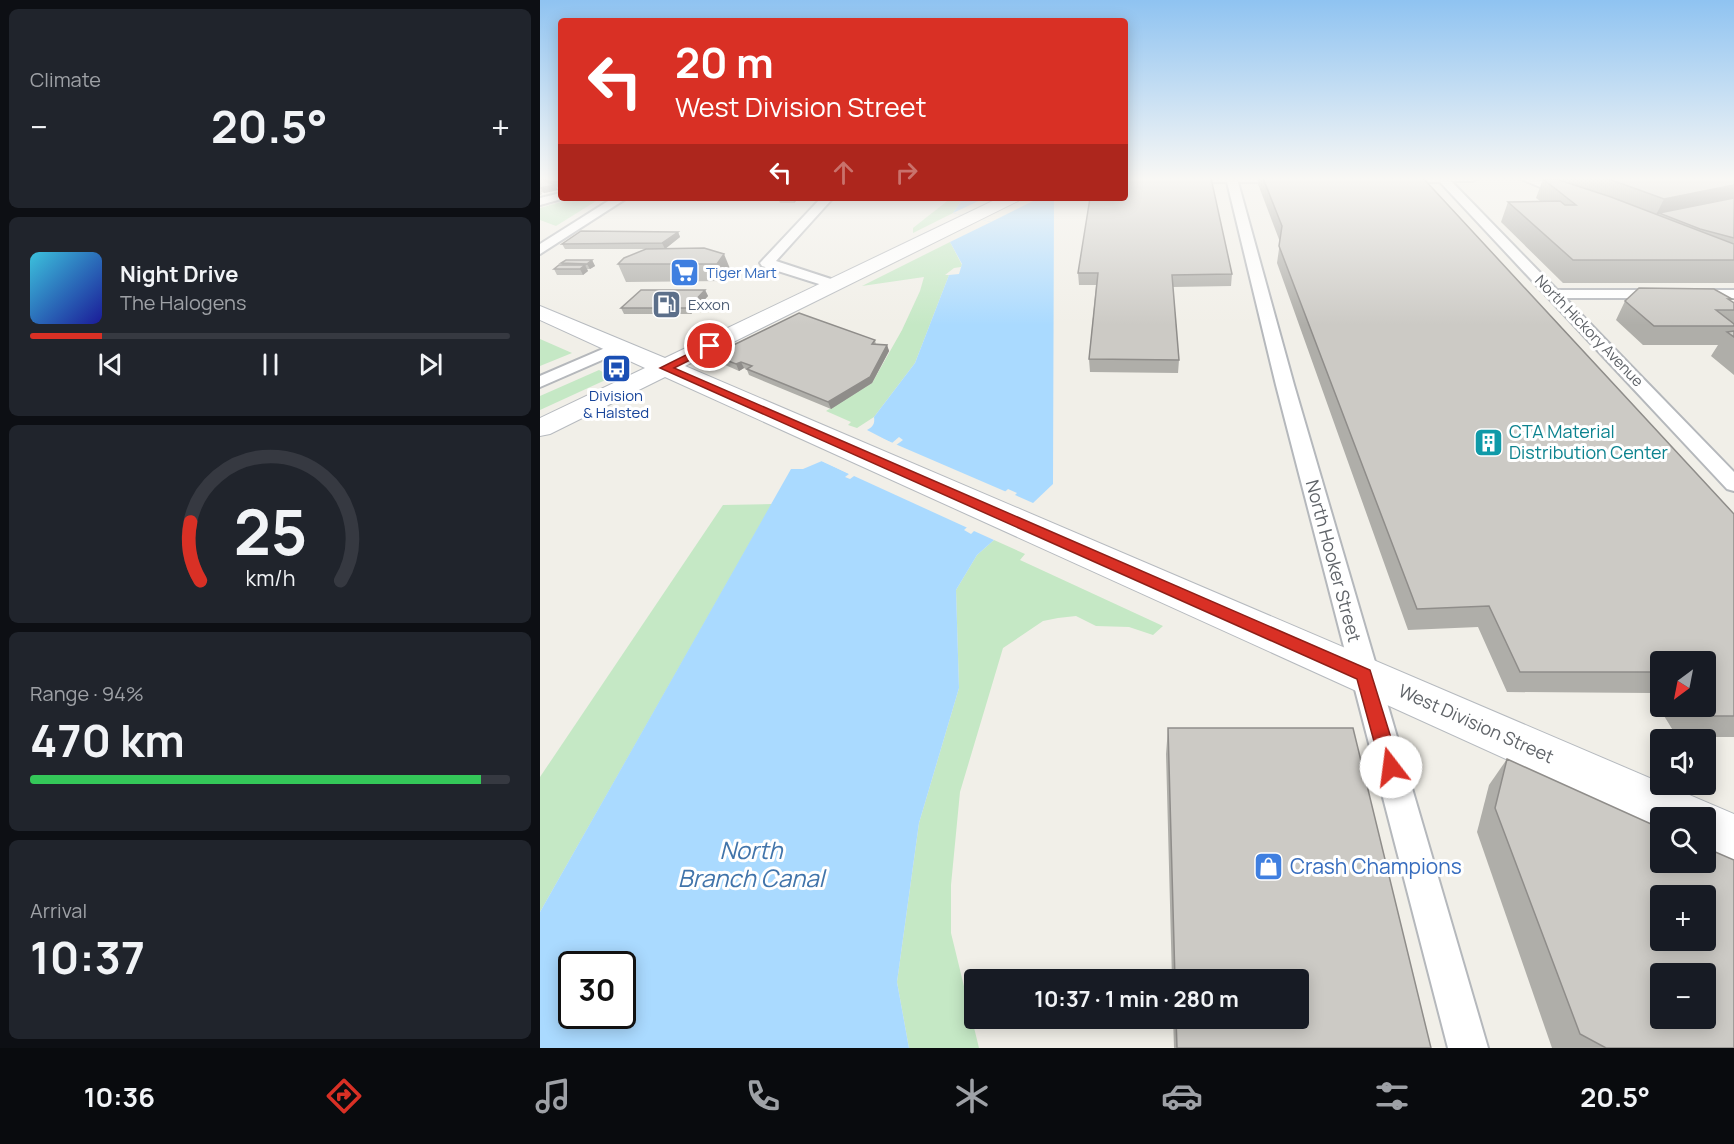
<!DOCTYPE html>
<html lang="en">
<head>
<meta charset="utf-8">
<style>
  :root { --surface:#171b24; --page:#20242c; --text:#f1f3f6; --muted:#9ea1a6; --line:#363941; --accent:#d93025 }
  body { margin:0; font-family:Manrope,sans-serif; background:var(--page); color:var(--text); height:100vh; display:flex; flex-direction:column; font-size:22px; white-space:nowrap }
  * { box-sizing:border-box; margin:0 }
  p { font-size:20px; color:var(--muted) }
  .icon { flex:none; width:33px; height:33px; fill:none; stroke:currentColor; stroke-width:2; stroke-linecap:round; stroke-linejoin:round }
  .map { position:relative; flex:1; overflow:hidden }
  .sheet { display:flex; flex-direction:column; gap:9px; padding:9px; background:#0d0f14; width:540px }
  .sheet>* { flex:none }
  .banner { position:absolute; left:18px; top:18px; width:570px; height:183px; border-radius:6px; box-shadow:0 3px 15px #0003; background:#d93025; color:#fff; overflow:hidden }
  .needle { width:39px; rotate:212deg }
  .tools { position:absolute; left:1110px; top:651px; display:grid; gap:12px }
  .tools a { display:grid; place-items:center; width:66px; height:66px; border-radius:6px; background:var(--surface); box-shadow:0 3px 15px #0003; font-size:30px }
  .speed { position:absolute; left:18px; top:951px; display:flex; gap:12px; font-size:30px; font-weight:700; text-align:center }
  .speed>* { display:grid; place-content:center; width:78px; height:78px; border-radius:50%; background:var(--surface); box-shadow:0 3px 15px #0003; line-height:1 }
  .speed .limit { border:3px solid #111; border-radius:9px; background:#fff; color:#111 }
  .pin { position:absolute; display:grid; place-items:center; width:51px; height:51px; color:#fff; margin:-26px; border:3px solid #fff; border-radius:50%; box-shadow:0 2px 6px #0007 }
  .me { position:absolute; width:66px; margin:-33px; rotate:345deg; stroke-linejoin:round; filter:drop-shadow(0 0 4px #0008) }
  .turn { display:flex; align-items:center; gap:21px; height:126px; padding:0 18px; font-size:27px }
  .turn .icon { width:78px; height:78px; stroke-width:2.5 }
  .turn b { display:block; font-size:42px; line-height:51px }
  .lanes { display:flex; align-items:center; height:57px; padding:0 18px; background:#0003; justify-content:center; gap:30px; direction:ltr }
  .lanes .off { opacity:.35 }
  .big { font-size:45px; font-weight:700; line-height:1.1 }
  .sheet .tile { flex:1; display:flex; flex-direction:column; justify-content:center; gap:9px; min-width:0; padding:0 21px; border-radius:9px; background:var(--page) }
  .sheet .dial { align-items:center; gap:0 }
  .dial svg { height:156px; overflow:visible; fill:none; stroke:var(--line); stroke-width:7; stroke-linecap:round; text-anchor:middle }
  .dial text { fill:var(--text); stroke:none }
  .song { display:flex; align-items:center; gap:18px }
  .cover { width:72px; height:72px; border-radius:9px; background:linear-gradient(135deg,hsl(190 70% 55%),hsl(240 70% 35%)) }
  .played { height:6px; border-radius:3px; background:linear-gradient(90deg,var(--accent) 15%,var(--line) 15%) }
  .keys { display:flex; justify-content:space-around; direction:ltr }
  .heat { display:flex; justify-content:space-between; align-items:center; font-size:33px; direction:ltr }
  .charge { height:9px; border-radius:4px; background:linear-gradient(90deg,#34c759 94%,var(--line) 0) }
  .trip { position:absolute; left:424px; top:969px; width:345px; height:60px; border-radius:6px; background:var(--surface); box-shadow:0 3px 15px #0003; font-weight:700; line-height:60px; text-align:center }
  .dock { display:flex; height:96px; justify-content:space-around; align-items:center; background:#090b0e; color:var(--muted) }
  .dock .icon { width:42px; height:42px }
  .dock .on { color:var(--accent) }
  .dock b { font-size:27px; color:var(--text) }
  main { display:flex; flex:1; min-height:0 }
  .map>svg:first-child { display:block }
</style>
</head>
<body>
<main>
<section class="sheet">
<div class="tile"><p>Climate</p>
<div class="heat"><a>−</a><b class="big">20.5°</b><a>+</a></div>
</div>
<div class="tile">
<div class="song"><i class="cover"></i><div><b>Night Drive</b><p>The Halogens</p></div></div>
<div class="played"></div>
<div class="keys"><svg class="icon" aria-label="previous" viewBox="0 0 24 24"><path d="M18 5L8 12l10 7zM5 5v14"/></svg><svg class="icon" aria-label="pause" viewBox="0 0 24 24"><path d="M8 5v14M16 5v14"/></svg><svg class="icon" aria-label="next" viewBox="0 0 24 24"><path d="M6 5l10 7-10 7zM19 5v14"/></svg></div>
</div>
<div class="tile dial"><svg viewBox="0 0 100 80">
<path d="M14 69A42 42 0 1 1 86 69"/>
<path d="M14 69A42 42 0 0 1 9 39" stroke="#d93025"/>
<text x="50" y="56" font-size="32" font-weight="700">25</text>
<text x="50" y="72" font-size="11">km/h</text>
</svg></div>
<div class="tile"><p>Range · 94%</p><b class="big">470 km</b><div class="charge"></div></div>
<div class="tile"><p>Arrival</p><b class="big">10:37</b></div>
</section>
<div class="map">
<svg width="1194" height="1048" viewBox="0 0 1194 1048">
  <rect width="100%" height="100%" fill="#f1efe8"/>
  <g fill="#c5e8c5">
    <polygon points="34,198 61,198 16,226 0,220 0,208"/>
    <polygon points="411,198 423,198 413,213 373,233 373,228"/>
    <polygon points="410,242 422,265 421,267 414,268 405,275 409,275 375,363 334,417 317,428 308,425 311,422 286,411 332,383 362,330 380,291 384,277 322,286"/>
    <polygon points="0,339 32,353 0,366"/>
    <polygon points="59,370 72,377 0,410 0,396"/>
    <polygon points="232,504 0,912 0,777 183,505"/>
    <polygon points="454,540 485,554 480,560 623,626 613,635 589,627 556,626 536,616 518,618 503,621 463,648 420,792 411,885 411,933 439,1048 369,1048 357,982 379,823 419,688 416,590 437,555"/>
  </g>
  <path fill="#aadaff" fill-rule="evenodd" d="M423,198h91l-1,286 -20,19 -18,-8 2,-2 -9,-4 -44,41 7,4 3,-3 20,9 -17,15 -21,35 3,98 -40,135 -22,159 12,66h-369v-136l251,-443h12l19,-8 27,13 -4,3 5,2 53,-39 -4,-3 -7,6 -25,-13c6,-3 8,-6 7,-13l41,-54 34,-88 10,-1 3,-10 -12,-22 41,-20 -38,-9zM32,964h50v52h-50z"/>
  <g fill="#f1efe8">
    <polygon points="445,198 499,198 451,222 413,213"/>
    <polygon points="325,431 469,493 430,529 279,460 284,459 312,474 350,446 333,438"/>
  </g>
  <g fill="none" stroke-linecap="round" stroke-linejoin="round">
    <defs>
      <g id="minor">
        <polygon points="585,178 753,179 748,182 698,182 754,385 948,1048 908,1048 736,385 687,182 585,182"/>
        <polygon points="848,178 938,178 933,181 911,181 1017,290 1194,290 1194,298 1025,298 1194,472 1194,491 1187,489 900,182 853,182"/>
        <polygon points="979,178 994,178 1036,196 1030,199 1026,198"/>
        <polygon points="21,193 21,198 25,198 0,205 0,198"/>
        <polygon points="73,198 87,198 0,254 0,244"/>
        <polygon points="281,198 293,198 236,261 300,282 302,285 295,289 222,266 220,263"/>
        <polygon points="79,342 87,347 85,350 0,387 0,376"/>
      </g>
      <polygon id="secondary" points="459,198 480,198 478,201 145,366 1194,814 1194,861 1166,849 1166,818 1120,818 1120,829 125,377 10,434 0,436 0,418 105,368 0,320 0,306 125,358"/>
    </defs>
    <use href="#minor" stroke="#b5b8bc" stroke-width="4"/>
    <use href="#secondary" stroke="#b6babf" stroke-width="2"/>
    <use href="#minor" fill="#fff" fill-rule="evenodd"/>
    <use href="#secondary" fill="#fff" fill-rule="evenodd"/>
  </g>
  <g fill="#afaea9" fill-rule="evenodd">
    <polygon points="0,178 21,178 21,188 16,187 18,190 4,193 1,192 2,194 0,195"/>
    <path d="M718,178h165l311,336v223h-57l-27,-44 -143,-1 -29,-65 -70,3 -131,-367 3,-21 -22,-58zM1120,662l46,44h-46z"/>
    <polygon points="1018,178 1190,178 1194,179 1194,283 1023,283 961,222 968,202 1000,201 996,198 1003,179 1018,179"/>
    <polygon points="238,198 259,198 254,203 240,203"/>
    <polygon points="138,232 140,237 125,249 164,248 191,271 184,281 86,282 78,264 111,249 25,249 22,244"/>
    <polygon points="52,260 55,266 50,269 47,269 48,271 43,275 17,275 14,269 22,265 21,263"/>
    <polygon points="538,273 692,274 691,286 633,287 639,360 638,373 550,372 549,359 556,285 539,285"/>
    <polygon points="165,290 168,296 151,314 84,314 81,308"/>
    <polygon points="1192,299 1190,301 1194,303 1194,375 1171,356 1178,345 1103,345 1076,320 1085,301"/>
    <polygon points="335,340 336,345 347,345 349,351 332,383 291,409 209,375 207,370 204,368 199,371 176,361 173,355"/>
    <polygon points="628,728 891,1048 634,1048 633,1018 759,1018 759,980 632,980 626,754"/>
    <polygon points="967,759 1194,1048 1012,1048 937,832 949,785"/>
  </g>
  <g fill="#8f8d8a">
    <polygon points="15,185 18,190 4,193 1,188"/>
    <polygon points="1194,185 1194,203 1119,213 1116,219 1114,219 1124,199"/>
    <polygon points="253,198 259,198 254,203"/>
    <polygon points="138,232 140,237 125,249 122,243"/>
    <polygon points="184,254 191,271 184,281 177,264"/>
    <polygon points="52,260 55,266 50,269 47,264"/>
    <polygon points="45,265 48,271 43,275 40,269"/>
    <polygon points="165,290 168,296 151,314 148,308"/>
    <polygon points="347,345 349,351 332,383 291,409 288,402"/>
    <polygon points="201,362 204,368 199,371 196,364"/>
  </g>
  <g fill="#cccac5" stroke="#8f8d8a" stroke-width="1.5" fill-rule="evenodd">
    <polygon points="0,178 21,178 21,183 0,179"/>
    <polygon points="585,178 671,178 692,274 632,275 639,360 549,359 558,273 538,273 550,198 585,198"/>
    <polygon points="723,178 883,178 1194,514 1194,716 1157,716 1151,706 1166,706 1166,662 1120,662 1120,672 980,672 949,606 877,609 739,246 742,226"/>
    <polygon points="1066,178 1190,178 1194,179 1194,185 1124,199"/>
    <polygon points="0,179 15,185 0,188"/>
    <polygon points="1003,179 1016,179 1071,197 1194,244 1194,260 1033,260 968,202 1020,201 1025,205 1036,205"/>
    <polygon points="1194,198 1194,238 1160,229 1119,213"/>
    <polygon points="41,231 138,232 122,243 22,244"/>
    <polygon points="164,248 184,254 177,264 78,264 84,258 106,249"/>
    <polygon points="26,260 52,260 47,264 21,263"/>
    <polygon points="19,265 45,265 40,269 14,269"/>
    <polygon points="1099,288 1174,289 1192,299 1188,299 1194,303 1194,310 1176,310 1194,324 1194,326 1114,326 1085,301"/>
    <polygon points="101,290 165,290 148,308 81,308"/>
    <polygon points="259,313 335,340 332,344 347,345 330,377 288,402 207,369 212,366 201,362 196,364 173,355"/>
    <polygon points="1194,331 1194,337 1187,332"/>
    <polygon points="628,728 813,728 891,1048 637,1048 636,1018 759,1018 759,980 635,980"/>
    <path d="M967,759l153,69v34h46v-14l28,12v188h-128l-26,-14 -85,-226zM1120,896h46v44h-46zM1120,974h46v44h-46z"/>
  </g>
  <linearGradient id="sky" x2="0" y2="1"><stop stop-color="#8fc3f1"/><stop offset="0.55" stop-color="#f9f8f5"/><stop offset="1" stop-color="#f9f8f5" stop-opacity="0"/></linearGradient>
  <rect width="1194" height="325" fill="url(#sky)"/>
  <polygon fill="#d93025" stroke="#8d1f18" stroke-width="1.5" points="170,343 174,344 174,348 134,368 830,670 860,767 857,773 851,776 844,773 841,767 817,679 120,368"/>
  <defs>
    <symbol id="supermarket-square" viewBox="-11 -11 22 22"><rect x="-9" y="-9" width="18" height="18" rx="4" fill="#3f7fe0" stroke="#fff"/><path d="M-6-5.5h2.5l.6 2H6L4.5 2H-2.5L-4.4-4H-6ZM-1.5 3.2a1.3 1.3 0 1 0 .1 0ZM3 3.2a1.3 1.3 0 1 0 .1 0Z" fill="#fff"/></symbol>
    <symbol id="fuel-square" viewBox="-11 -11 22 22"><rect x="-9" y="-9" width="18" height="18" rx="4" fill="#5c6f8a" stroke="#fff"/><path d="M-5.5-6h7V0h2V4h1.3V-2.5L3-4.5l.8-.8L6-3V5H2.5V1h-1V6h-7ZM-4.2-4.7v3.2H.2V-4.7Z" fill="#fff"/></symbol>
    <symbol id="bus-square" viewBox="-11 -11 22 22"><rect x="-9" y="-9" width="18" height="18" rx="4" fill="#1a4fb4" stroke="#fff"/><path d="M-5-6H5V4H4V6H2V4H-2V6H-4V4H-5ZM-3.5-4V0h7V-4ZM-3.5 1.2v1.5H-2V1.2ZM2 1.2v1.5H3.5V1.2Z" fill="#fff"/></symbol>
    <symbol id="building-square" viewBox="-11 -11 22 22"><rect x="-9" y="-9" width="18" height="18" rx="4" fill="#0f9aa8" stroke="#fff"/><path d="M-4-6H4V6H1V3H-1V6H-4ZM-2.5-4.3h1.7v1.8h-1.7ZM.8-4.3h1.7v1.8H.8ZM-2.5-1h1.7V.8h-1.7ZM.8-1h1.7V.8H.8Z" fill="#fff"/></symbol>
    <symbol id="shop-square" viewBox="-11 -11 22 22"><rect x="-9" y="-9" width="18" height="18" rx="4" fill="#3f7fe0" stroke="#fff"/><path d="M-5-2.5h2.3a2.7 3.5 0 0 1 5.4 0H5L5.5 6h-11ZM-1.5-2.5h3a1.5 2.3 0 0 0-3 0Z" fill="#fff"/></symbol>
  </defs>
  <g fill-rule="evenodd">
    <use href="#supermarket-square" x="128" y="256" width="33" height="33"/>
    <use href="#fuel-square" x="110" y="288" width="33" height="33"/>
    <use href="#bus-square" x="60" y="352" width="33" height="33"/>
    <use href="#building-square" x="932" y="426" width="33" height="33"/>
    <use href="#shop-square" x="712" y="850" width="33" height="33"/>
  </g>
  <g text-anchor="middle" stroke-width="6" stroke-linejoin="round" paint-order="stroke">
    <g font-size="15" fill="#366cbe" stroke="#fff" text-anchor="start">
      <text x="166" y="278">Tiger Mart</text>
    </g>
    <g font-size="15" fill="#4e5e75" stroke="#fff" text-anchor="start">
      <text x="148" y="310">Exxon</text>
    </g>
    <g font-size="15" fill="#5f6368" stroke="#fff">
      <text transform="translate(1049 331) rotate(46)" y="5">North Hickory Avenue</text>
    </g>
    <g font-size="15" fill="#164399" stroke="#fff">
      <text x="76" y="401">Division<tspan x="76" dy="17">&amp; Halsted</tspan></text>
    </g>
    <g font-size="18" fill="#0d838f" stroke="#fff" text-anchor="start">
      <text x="969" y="438">CTA Material<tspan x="969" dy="21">Distribution Center</tspan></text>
    </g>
    <g font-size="18" fill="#5f6368" stroke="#fff">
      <text transform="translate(793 561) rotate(75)" y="6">North Hooker Street</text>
      <text transform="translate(936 724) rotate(24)" y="6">West Division Street</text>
    </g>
    <g font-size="21" fill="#366cbe" stroke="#fff" text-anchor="start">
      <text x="750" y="874">Crash Champions</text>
    </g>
    <g font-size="24" font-style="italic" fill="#4174aa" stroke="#fff">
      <text x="211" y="859">North<tspan x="211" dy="28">Branch Canal</tspan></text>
    </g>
  </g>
</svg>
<div class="tools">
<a><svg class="needle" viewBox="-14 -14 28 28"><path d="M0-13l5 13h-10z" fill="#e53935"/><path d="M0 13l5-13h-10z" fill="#9ea1a6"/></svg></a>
<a><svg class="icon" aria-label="sound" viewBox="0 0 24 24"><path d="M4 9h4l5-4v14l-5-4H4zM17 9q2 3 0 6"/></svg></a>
<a><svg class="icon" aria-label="search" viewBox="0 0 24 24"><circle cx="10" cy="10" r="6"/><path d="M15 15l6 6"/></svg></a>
<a>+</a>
<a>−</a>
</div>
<div class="speed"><div class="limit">30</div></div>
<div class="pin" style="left:170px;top:346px;background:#d93025"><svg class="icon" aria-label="arrive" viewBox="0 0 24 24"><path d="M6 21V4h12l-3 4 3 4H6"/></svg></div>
<svg class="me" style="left:851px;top:767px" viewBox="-20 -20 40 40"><circle r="19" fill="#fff"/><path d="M0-13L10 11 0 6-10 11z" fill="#d93025"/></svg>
<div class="trip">10:37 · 1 min · 280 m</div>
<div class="banner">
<div class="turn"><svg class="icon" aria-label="left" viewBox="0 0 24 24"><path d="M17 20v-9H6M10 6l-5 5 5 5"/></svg><div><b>20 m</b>West Division Street</div></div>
<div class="lanes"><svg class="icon" aria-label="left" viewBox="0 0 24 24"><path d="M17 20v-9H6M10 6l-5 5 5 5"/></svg><svg class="icon off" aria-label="ahead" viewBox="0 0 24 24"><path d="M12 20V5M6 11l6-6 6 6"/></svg><svg class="icon off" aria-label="right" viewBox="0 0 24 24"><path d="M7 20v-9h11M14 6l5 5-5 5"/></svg></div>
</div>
</div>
</main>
<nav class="dock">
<b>10:36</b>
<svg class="icon on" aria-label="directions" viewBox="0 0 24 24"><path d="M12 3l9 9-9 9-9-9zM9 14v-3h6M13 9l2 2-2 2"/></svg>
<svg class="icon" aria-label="music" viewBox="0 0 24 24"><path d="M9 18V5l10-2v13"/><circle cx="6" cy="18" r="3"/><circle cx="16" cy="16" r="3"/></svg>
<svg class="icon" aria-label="phone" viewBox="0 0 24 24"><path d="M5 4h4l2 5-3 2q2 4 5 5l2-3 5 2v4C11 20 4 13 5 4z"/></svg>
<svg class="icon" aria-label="climate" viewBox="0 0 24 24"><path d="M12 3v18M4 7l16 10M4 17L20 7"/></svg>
<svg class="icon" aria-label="car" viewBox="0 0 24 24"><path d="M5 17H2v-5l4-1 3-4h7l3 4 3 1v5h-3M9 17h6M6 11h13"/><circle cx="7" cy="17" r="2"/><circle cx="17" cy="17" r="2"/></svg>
<svg class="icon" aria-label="filters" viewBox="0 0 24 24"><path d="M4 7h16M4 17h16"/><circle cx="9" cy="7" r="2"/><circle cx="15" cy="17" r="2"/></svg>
<b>20.5°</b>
</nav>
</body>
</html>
